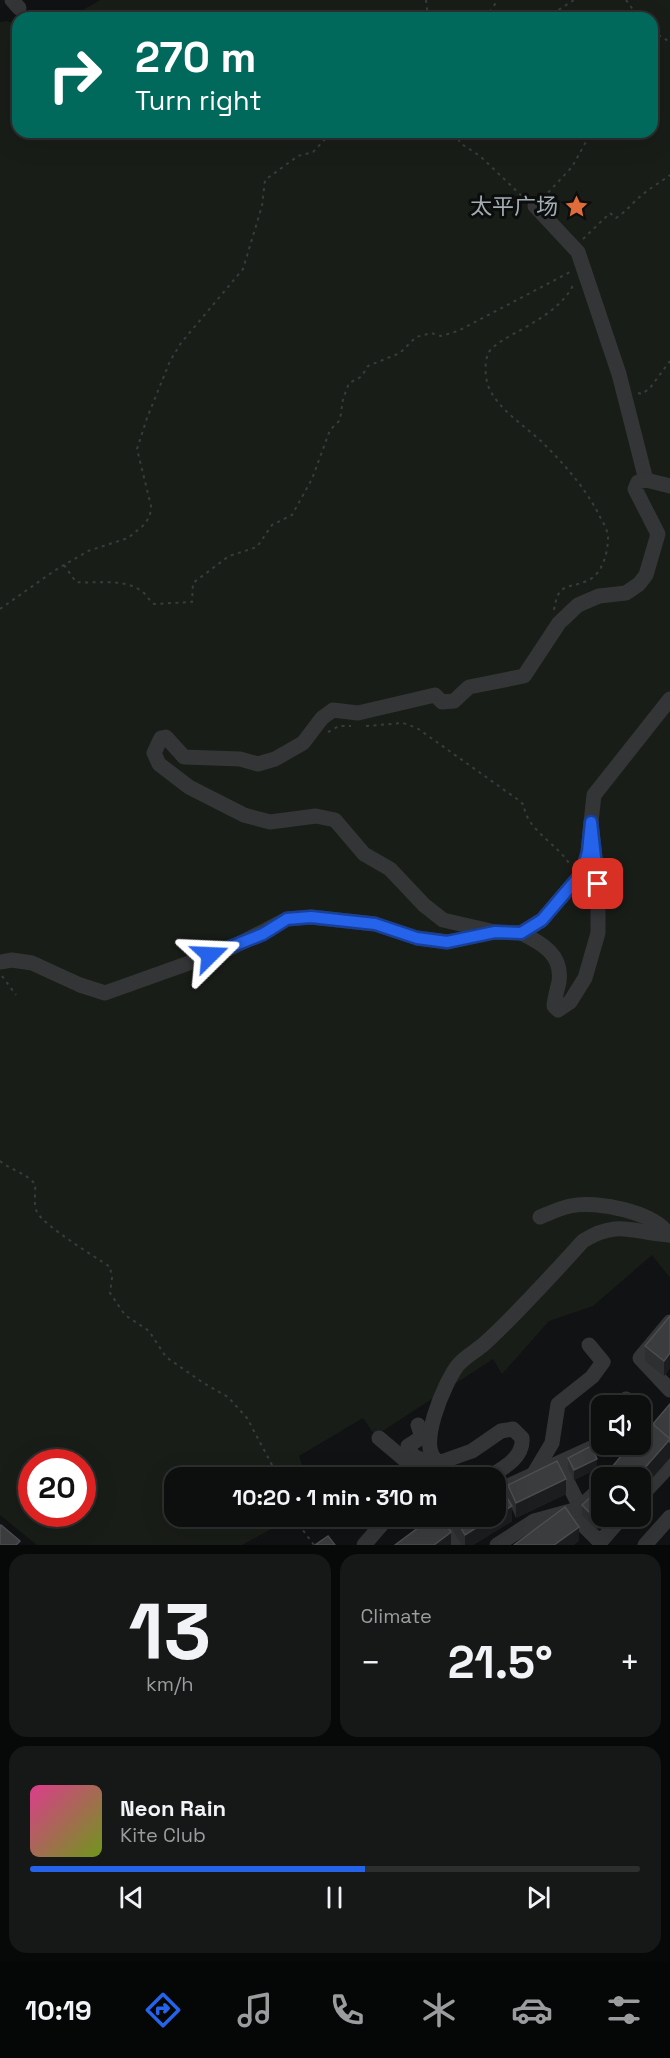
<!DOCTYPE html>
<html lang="en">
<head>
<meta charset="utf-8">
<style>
  :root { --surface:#0d0e0e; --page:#161717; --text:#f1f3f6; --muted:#9a9c9e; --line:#2d2e2e; --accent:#2563eb }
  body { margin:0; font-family:"Space Grotesk","Noto Sans SC",sans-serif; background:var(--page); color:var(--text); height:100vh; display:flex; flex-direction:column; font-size:22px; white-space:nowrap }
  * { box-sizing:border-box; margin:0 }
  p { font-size:20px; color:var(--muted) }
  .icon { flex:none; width:33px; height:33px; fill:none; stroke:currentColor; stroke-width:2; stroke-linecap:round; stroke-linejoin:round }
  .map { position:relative; height:1545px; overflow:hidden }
  .drawer { display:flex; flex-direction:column; gap:9px; padding:9px; background:#070808; flex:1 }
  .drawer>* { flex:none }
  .hud { position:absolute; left:12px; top:12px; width:646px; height:126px; border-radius:18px; box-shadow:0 6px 24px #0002,0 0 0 2px var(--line); background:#00695c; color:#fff; overflow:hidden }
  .buttons { position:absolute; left:591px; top:1395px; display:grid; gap:12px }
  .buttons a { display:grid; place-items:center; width:60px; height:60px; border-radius:12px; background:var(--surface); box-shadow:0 6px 24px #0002,0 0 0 2px var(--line); font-size:30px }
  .speed { position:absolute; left:18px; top:1449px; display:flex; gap:12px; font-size:30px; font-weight:700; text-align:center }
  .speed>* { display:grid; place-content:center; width:78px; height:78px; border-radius:50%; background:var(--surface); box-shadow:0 6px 24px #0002,0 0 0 2px var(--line); line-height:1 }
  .speed .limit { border:9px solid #d22; background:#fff; color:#111 }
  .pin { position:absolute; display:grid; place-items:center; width:51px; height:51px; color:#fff; margin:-26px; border-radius:12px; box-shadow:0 3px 9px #0006 }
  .me { position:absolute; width:66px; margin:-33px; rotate:69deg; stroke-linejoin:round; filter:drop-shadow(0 0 4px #0008) }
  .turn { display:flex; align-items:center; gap:21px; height:126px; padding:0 24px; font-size:27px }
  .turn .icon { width:78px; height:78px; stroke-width:2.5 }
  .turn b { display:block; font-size:42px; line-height:51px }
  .big { font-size:45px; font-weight:600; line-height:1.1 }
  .drawer .widget { flex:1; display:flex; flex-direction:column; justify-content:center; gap:9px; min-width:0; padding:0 21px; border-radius:18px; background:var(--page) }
  .drawer .dial { align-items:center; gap:0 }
  .dial b { font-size:78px; line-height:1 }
  .song { display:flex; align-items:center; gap:18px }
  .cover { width:72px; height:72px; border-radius:9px; background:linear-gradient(135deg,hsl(330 70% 55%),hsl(80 70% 35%)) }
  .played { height:6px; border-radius:3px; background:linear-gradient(90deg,var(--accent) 55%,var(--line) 55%) }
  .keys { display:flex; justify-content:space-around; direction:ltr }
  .heat { display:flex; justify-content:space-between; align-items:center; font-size:33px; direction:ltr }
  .drawer .tiles { flex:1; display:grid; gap:9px; grid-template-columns:1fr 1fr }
  .widget:last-child { grid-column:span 2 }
  .trip { position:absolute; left:164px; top:1467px; width:342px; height:60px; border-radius:18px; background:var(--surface); box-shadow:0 6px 24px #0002,0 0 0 2px var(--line); font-weight:600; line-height:60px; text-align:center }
  .dock { display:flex; height:96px; justify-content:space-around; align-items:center; background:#050606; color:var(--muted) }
  .dock .icon { width:42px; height:42px }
  .dock .current { color:var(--accent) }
  .dock b { font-size:27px; color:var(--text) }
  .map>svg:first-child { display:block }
</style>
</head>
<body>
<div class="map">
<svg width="670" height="1545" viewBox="0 0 670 1545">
  <rect width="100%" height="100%" fill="#111213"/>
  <path fill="#191d18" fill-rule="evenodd" d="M100,0h570v1278l-18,-23 -59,51 -44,15 -47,53 -9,-15 -118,77 -12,-18 -64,38 7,21 -132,1v38l119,1 -51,28h-205l-37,-30v-1493l7,-1 11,4v107h634v-114h-583zM32,1462h50v52h-50z"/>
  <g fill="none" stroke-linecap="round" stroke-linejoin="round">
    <g stroke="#393c3e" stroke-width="2" stroke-dasharray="3 4.5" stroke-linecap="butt">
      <polyline points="426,0 428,18"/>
      <polyline points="626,0 639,18"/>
      <polyline points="485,18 498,0"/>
      <polyline points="546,18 574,0"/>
      <polyline points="634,18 635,11"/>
      <polyline points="652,31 670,42"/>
      <polyline points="456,132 460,143 480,156 525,199"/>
      <polyline points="543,198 572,167 587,140 598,132"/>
      <path d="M583,239l27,-26 6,5c10,-6 17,-16 26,-23 8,-7 19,-13 28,-20"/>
      <polyline points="638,393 642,394 650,388 670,361"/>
      <path d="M64,565l12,17c20,2 50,-5 68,11 3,3 5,7 10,11l38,-2 1,-19 36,-27 28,-9 15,-22 20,-10 20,-36 18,-49 10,-10 3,-21 6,-16 12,-6 7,-11 32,-13 16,-16 15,-4 10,3 17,-5 112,-59"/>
      <polyline points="0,609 54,571 88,551 128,538 145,524 150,515 151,506 137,449 147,418 170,361 181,343 243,269 262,206 265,180 298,156 313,152 332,132"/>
      <path d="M554,610c4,-27 12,-21 33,-29 15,-6 21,-28 21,-43 0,-9 -6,-17 -10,-25 -13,-25 -33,-48 -53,-68 -18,-18 -44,-33 -55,-55 -5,-9 -6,-26 -2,-36 7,-18 70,-33 86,-71"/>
      <path d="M366,726l37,-3 14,5 100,71 7,6c1,24 35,40 46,60"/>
      <polyline points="328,732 339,726 351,726"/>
      <polyline points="2,976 16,995"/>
      <path d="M0,1161c11,9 26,12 35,23 1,9 -2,21 2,28 7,14 57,44 73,55l2,11 -2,15 15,22 24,16 17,26 36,25 26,15 19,21 32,60"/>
      <polyline points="304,1516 302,1529 314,1545"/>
    </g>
    <g stroke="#333537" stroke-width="15">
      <polyline points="12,0 19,8"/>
      <polyline points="535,206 578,252 619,374 646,480"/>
      <polyline points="495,932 443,920 424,905 390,869 364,854 335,820 316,816 270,822 244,815 189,787 159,764 154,753 161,738 166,737 184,757 240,759 258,764 275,759 303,743 322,718 333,710 358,713 435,695 442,702 454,701 469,687 524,676 559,623 578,605 599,596 626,593 639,584 646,575 658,534 635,489 638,482 646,480 670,486"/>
      <path d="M521,933c21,10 42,22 38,49 -2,8 -4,15 -5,24l4,4 12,-8 15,-24 13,-45v-49l-7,-62 3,-27 76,-96"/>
      <polyline points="0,962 12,960 32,963 80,985 105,993 231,948 287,919 311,917 375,924 417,938 448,942 495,932 521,933 542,920 582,873 588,852 591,822"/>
      <path d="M540,1217c10,-4 20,-9 30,-11 27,-6 84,6 99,29"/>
      <polyline points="670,1322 640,1358 670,1390"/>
      <polyline points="626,1399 631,1406"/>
      <polyline points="640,1419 640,1423"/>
      <polyline points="418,1425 422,1437 408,1446 413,1456 425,1461"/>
      <polyline points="379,1438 411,1465 417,1466 436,1461"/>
      <polyline points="533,1475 552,1443 558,1404 592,1377 603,1362 589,1345"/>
      <polyline points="547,1477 562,1471 580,1507"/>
      <path d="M487,1478c15,-9 37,-20 35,-40l-9,-9 -12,2 -29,20 -31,11c-29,-6 5,-84 18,-98 7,-8 17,-13 25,-20 35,-32 67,-68 99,-103 35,-22 50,-8 87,-6"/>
      <polyline points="495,1492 602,1443"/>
      <polyline points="640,1497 670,1465"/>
      <polyline points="570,1512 598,1540 602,1540 623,1516"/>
      <polyline points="441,1525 456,1545"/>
      <polyline points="364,1545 389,1516"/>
      <polyline points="415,1545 441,1525 460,1516"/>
      <polyline points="497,1545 534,1521 578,1509 602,1487"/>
      <polyline points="645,1545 670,1517"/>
    </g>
  </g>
  <g fill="#2d2f30">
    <polygon points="670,1316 670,1368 664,1376 645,1361 645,1346"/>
    <polygon points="568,1458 597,1469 574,1480 568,1468"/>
    <polygon points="508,1485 566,1494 516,1518 512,1509 512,1521 473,1545 462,1545 453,1530 453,1516 495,1516 508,1499"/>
    <polygon points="582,1505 602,1516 612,1516 597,1530 582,1515"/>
  </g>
  <g fill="#1c1d1e">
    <polygon points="670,1353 670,1368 664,1376 664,1361"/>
    <polygon points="670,1439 670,1458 640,1492 640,1478 636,1478"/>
    <polygon points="597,1459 597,1469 574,1480 574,1470"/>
    <polygon points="566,1479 566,1494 516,1518 516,1503"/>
    <polygon points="512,1506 512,1521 473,1545 465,1545 465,1535"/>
    <polygon points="602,1516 612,1516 597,1530 597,1520"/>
    <polygon points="579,1527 579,1541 574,1545 554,1545"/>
    <polygon points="451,1532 451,1545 434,1545"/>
  </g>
  <g fill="#3a3c3e" stroke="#4a4e50" stroke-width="1.5">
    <polygon points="670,1316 670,1353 664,1361 645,1346"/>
    <polygon points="670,1404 670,1443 670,1439 653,1424"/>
    <polygon points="650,1422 670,1439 636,1478 603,1478 631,1444 640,1444 640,1433"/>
    <polygon points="591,1446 597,1459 574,1470 568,1458"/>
    <polygon points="557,1461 566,1479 516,1503 508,1485"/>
    <polygon points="500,1486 512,1506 495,1516 495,1489"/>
    <polygon points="600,1488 602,1490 602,1516 597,1520 582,1505"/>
    <polygon points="565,1507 579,1527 554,1545 514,1545"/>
    <polygon points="434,1516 440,1516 451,1532 434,1545 395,1545"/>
    <polygon points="454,1516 495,1516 465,1535"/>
    <polygon points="1,1525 20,1541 16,1545 0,1545 0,1526"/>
    <polygon points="328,1536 335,1545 315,1545"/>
  </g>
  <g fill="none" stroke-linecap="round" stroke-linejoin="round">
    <defs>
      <polyline id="route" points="210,955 263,934 287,919 311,917 375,924 417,938 447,942 495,932 521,933 542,920 582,873 588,852 591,822 598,884"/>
    </defs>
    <use href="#route" stroke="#184099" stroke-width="15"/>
    <use href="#route" stroke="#2563eb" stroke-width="10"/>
  </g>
  <defs>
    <symbol id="sight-bare" viewBox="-9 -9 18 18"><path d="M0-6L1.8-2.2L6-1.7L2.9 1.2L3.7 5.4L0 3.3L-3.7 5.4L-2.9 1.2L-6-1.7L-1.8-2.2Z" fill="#e16c3b" stroke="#0c0d0d" stroke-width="2.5" paint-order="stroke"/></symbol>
  </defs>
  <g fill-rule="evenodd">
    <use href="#sight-bare" x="560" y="190" width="33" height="33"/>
  </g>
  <g text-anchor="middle" stroke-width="6" stroke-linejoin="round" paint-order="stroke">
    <g font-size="22" fill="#a4adb2" stroke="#0c0d0d" text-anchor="end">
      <text x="558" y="214">太平广场</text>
    </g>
  </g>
</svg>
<div class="buttons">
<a><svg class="icon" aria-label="sound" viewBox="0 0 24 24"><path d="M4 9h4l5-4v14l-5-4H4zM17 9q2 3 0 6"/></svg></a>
<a><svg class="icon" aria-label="search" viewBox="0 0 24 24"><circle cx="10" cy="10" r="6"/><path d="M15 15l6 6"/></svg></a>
</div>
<div class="speed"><div class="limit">20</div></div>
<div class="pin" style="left:598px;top:884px;background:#d93025"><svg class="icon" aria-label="arrive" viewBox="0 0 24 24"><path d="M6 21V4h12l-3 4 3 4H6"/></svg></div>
<svg class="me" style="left:210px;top:955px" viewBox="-20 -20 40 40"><path d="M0-17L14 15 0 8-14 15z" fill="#2563eb" stroke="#fff" stroke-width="4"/></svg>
<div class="trip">10:20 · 1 min · 310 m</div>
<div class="hud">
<div class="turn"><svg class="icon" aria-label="right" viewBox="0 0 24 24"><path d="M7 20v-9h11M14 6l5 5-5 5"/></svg><div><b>270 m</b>Turn right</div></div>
</div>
</div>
<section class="drawer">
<div class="tiles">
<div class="widget dial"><b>13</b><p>km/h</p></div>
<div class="widget"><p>Climate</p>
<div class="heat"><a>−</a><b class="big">21.5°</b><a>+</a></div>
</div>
<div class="widget">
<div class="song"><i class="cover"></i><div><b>Neon Rain</b><p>Kite Club</p></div></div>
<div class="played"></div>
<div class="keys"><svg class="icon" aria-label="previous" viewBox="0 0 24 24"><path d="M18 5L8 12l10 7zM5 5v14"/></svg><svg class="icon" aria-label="pause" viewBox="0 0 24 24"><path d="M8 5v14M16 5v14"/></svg><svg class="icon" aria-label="next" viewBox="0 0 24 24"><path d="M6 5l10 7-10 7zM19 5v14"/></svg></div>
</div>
</div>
</section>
<nav class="dock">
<b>10:19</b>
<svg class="icon current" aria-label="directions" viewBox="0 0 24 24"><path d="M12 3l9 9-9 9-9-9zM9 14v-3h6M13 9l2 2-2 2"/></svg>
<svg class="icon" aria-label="music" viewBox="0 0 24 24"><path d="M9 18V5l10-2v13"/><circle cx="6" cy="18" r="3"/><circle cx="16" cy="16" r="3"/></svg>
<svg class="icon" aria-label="phone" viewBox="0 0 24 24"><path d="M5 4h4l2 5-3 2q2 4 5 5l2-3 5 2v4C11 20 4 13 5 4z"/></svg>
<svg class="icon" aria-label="climate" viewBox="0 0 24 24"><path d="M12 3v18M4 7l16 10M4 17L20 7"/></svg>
<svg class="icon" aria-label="car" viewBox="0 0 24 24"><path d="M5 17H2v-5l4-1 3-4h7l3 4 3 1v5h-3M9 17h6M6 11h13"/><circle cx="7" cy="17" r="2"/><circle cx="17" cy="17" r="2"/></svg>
<svg class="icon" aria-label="filters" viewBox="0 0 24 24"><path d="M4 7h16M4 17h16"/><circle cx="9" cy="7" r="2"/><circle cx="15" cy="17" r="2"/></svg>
</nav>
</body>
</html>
